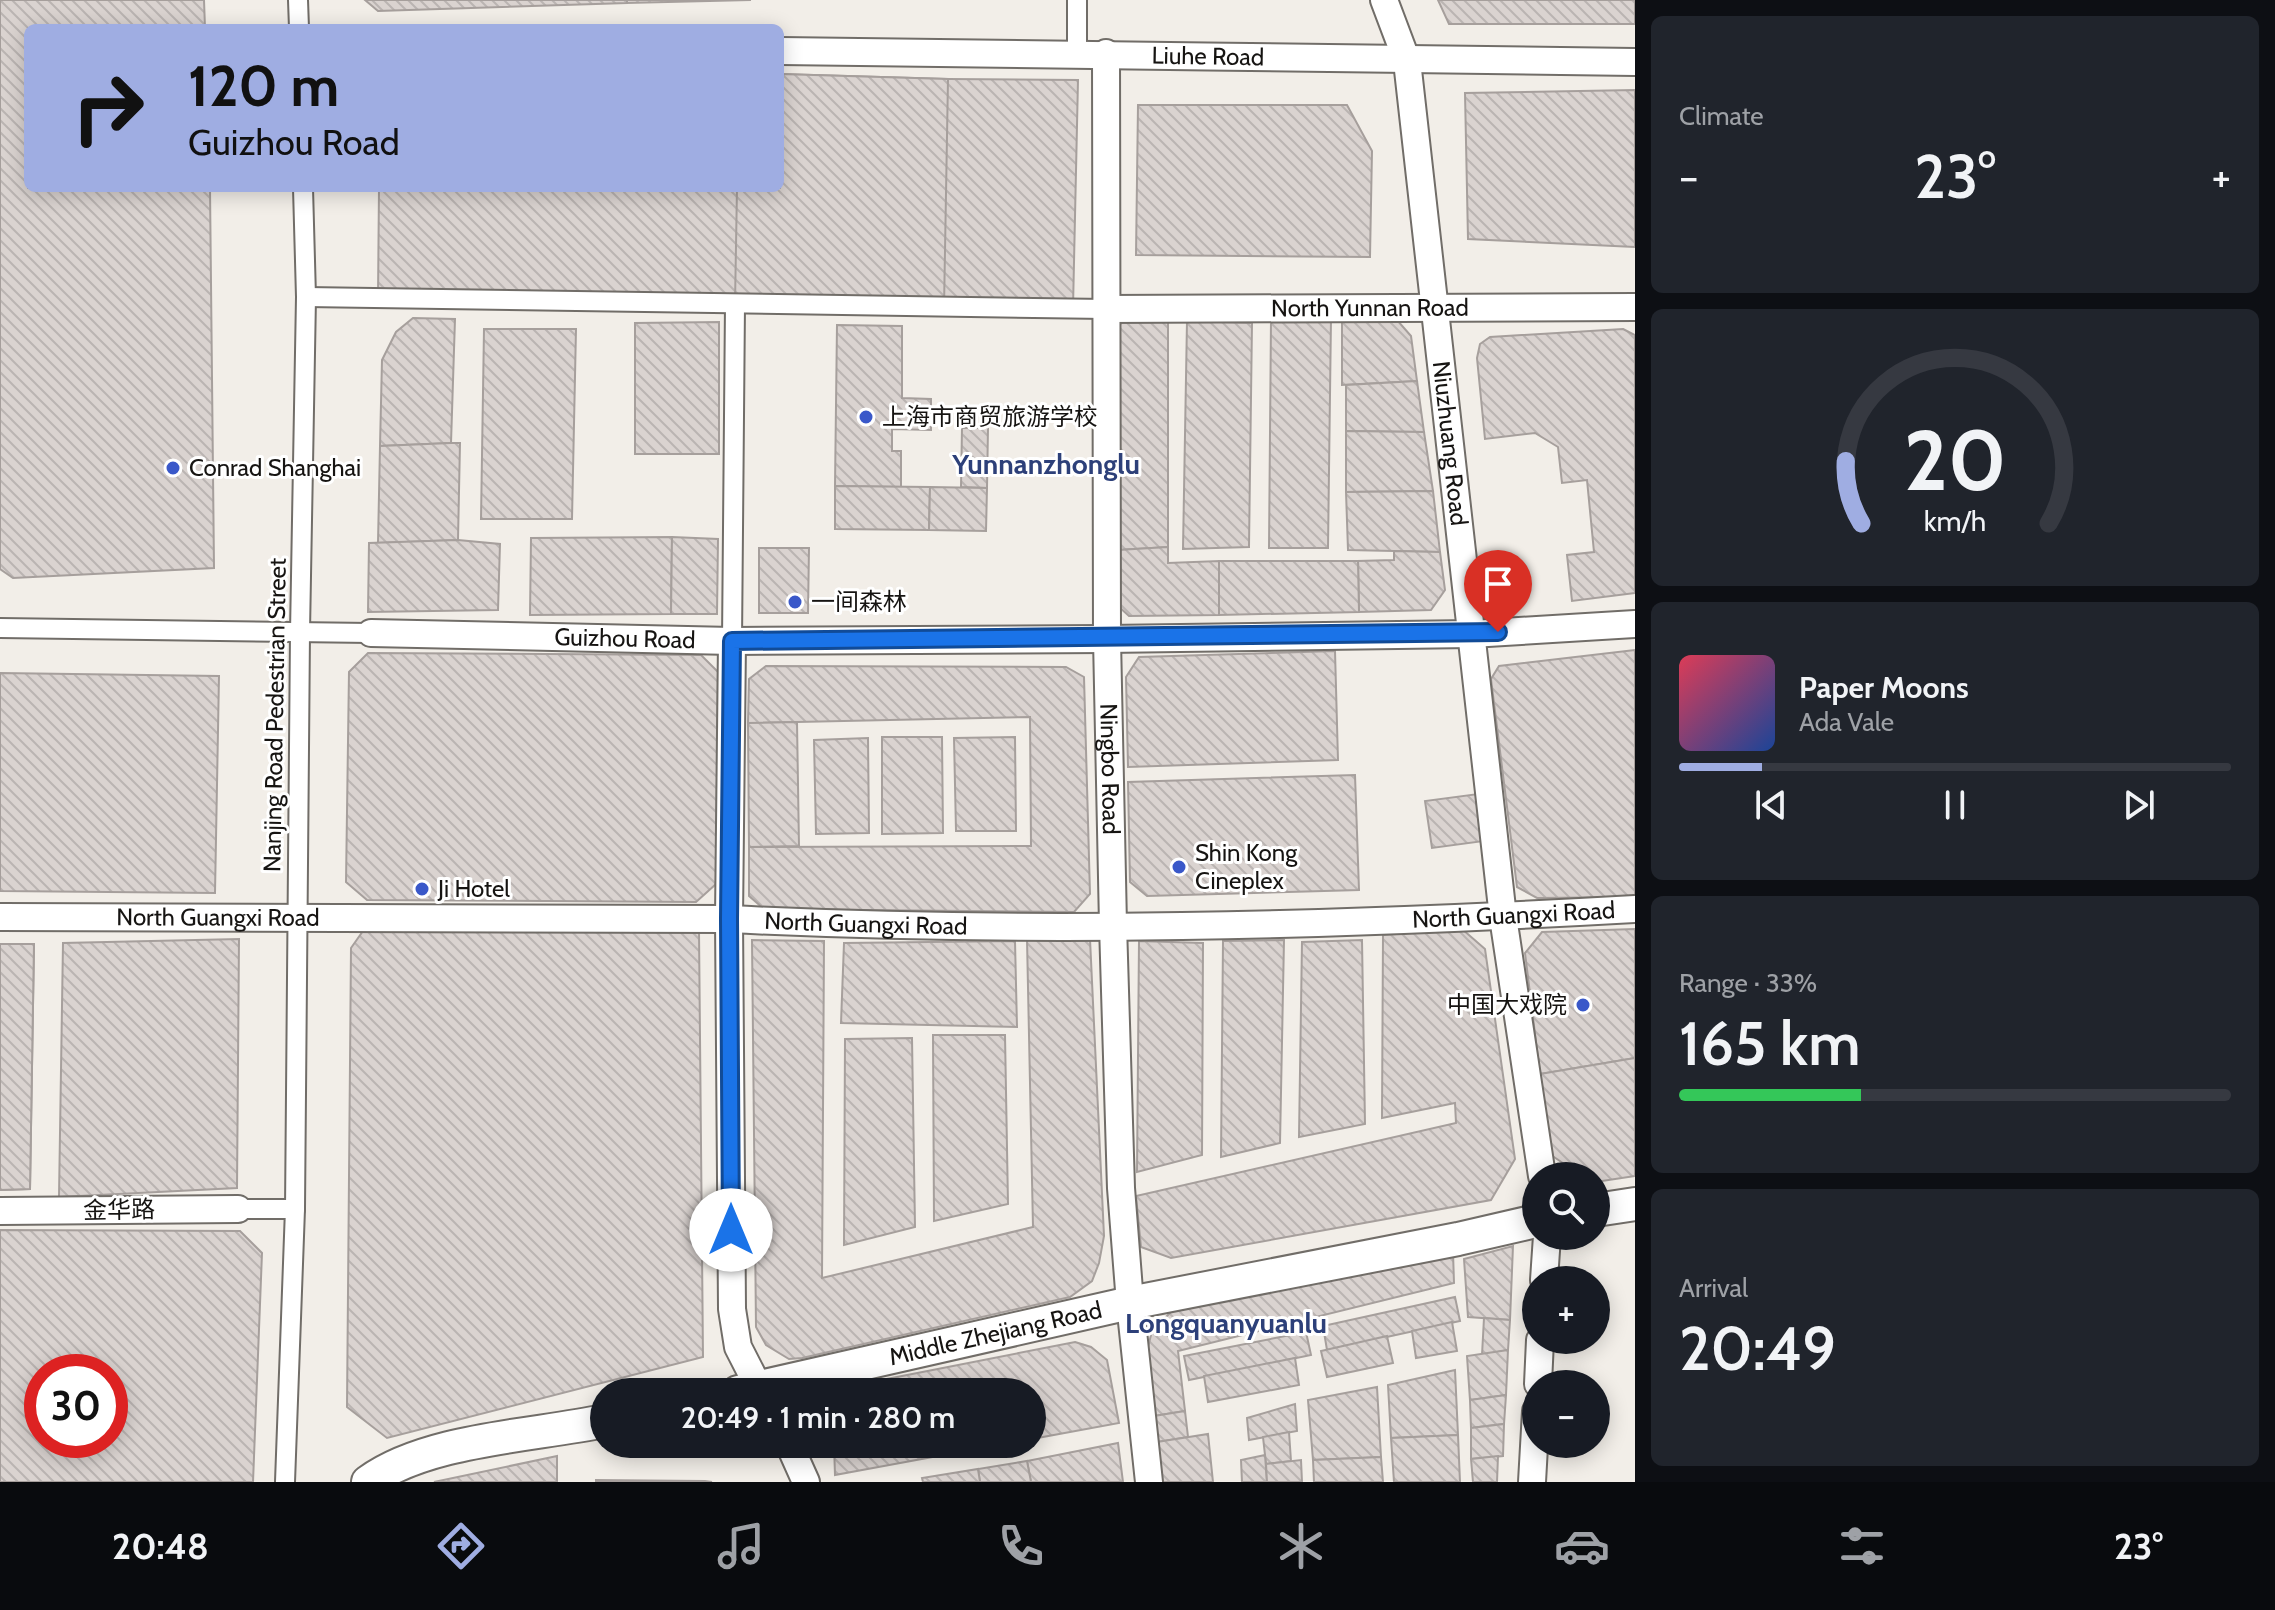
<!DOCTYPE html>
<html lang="en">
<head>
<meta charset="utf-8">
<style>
  :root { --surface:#171b24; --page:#20242c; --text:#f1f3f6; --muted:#9ea1a6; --line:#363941; --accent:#9fade2 }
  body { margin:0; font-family:Cabin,"Noto Sans SC",sans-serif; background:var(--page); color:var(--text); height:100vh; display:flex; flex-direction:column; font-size:30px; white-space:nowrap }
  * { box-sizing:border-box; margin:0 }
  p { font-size:26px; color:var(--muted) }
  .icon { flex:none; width:44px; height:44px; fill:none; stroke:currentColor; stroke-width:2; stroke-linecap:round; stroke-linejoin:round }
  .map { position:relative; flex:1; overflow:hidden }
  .sheet { display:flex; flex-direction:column; gap:16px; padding:16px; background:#0d0f14; width:640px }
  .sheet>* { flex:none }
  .banner { position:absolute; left:24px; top:24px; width:760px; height:168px; border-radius:12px; box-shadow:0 4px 20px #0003; background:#9fade2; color:#111; overflow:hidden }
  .buttons { position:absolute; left:1522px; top:1162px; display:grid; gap:16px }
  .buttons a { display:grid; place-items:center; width:88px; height:88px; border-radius:50%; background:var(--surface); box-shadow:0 4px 20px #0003; font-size:40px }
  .speed { position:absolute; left:24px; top:1354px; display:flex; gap:16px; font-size:40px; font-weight:700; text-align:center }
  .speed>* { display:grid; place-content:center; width:104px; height:104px; border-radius:50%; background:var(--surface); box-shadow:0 4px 20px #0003; line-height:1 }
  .speed .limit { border:12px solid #d22; background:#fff; color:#111 }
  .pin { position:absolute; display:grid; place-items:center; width:68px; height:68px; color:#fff; margin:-82px -34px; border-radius:50% 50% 50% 0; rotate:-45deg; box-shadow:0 0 8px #0007 }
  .pin .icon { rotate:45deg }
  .me { position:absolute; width:88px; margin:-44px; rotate:0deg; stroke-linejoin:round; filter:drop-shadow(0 0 6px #0008) }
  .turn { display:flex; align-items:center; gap:28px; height:168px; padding:0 32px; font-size:36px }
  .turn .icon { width:104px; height:104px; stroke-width:2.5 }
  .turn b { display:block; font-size:56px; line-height:68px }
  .big { font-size:60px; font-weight:600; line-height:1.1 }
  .sheet .widget { flex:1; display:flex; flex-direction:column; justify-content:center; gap:12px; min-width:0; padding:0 28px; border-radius:12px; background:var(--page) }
  .sheet .dial { align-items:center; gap:0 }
  .dial svg { height:208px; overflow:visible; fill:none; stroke:var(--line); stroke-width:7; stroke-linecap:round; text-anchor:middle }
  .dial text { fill:var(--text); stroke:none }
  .song { display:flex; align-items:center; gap:24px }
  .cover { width:96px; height:96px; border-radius:12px; background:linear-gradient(135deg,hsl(350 70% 55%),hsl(220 70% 35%)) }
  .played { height:8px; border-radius:4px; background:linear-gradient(90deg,var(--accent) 15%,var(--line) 15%) }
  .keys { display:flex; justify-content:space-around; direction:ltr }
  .heat { display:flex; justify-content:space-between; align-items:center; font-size:44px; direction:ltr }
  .charge { height:12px; border-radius:6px; background:linear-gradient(90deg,#34c759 33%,var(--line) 0) }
  .trip { position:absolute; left:590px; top:1378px; width:456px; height:80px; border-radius:40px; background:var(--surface); box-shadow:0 4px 20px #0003; font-weight:600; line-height:80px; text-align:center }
  .menu { display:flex; height:128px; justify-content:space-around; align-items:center; background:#090b0e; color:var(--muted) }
  .menu .icon { width:56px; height:56px }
  .menu .current { color:var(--accent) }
  .menu b { font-size:36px; color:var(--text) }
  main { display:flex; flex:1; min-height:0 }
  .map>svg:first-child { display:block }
</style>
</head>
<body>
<main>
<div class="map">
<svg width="1635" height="1482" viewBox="0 0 1635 1482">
  <defs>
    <pattern id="building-back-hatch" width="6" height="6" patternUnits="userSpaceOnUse" patternTransform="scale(2)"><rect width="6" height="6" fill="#dad3d0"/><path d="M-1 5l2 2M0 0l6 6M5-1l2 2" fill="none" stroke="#bab4b2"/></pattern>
  </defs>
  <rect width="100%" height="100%" fill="#f2eee8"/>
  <g fill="url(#building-back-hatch)" stroke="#a69f9c" stroke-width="2" fill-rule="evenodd">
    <polygon points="0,0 204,0 205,28 28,28 28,188 210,188 214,568 13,578 0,569"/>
    <polygon points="365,0 627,0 627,3 378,11"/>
    <polygon points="627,0 751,0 627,3"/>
    <polygon points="1438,0 1635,0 1635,24 1449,24"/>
    <polygon points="780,74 948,79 1078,80 1073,308 378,298 379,188 780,188"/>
    <polygon points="780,74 948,79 944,308 735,304 737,188 780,188"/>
    <polygon points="1635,90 1635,247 1468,239 1465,93"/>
    <polygon points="1138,105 1347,105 1372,151 1370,257 1136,255"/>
    <polygon points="1342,317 1397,320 1411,336 1417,381 1342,385"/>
    <polygon points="413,318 455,319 451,443 380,446 382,360 396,332"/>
    <polygon points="1331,318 1328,548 1269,548 1271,319"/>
    <polygon points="1124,320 1168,320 1168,547 1118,550 1115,330"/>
    <polygon points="1187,321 1252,323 1249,547 1183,549"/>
    <polygon points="719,322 719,454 635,454 635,323"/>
    <polygon points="837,325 902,326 902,398 931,399 931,430 892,429 892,451 901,451 901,487 835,486"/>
    <polygon points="484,329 576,329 572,519 481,519"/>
    <polygon points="1623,329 1635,335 1635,593 1572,601 1567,555 1594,552 1587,480 1562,483 1558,447 1535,433 1485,439 1477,358 1480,344 1490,337"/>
    <polygon points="1417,381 1424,432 1346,431 1346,385"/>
    <polygon points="962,428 988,428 987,488 961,487"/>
    <polygon points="1346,431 1424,432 1433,491 1346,492"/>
    <polygon points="451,443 460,443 458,540 378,543 380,446"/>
    <polygon points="835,486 930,487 929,530 835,529"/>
    <polygon points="930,487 987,488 986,531 929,530"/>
    <polygon points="1433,491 1440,552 1348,550 1346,492"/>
    <polygon points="672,537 671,614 530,615 531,538"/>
    <polygon points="672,537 718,539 717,614 671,614"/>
    <polygon points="458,540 500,544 498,610 368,612 369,543"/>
    <polygon points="1168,547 1168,563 1219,561 1219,615 1129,616 1117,605 1118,550"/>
    <polygon points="759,548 809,548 808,613 759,613"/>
    <polygon points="1394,551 1440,552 1445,590 1431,610 1359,612 1358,561 1394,560"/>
    <polygon points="1219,561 1358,561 1359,612 1219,615"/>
    <polygon points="1635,650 1635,897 1537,898 1517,887 1491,679 1499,666"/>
    <polygon points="1335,651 1338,760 1128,767 1126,677 1139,657"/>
    <polygon points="368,653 701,655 718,672 716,884 696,902 367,900 346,882 349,672"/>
    <polygon points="766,666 1066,667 1084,677 1090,894 1074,912 764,909 749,896 749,847 1031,846 1030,717 748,723 749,679"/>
    <polygon points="0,673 219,676 215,893 0,891"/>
    <polygon points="797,722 799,846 749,847 748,723"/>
    <polygon points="882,737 942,737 943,833 882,834"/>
    <polygon points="1015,737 1016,831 956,831 954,738"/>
    <polygon points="868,738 869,833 816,834 814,740"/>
    <polygon points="1355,775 1359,890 1147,896 1130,882 1128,782"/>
    <polygon points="1478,794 1484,841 1432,848 1425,801"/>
    <polygon points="1462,929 1485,949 1515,1159 1491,1200 1171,1258 1141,1247 1136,1196 1456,1123 1455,1103 1382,1118 1383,935"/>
    <polygon points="1635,929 1635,1058 1540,1074 1525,953 1542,932"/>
    <polygon points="363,931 699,931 703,1357 387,1438 347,1407 351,948"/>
    <polygon points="239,939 237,1188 59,1197 63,943"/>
    <polygon points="1027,939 1090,939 1104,1236 1099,1263 1092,1281 1070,1297 802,1358 789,1359 766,1345 756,1327 752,940 824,941 822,1278 1033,1227"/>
    <polygon points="1284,940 1280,1143 1221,1157 1223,941"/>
    <polygon points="1362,940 1365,1124 1299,1137 1302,942"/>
    <polygon points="1015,941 1017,1027 841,1023 844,943"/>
    <polygon points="1139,941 1203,943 1202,1155 1137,1172"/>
    <polygon points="0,944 34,944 30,1189 0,1190"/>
    <polygon points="0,944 34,944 30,1189 0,1190"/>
    <polygon points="933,1035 1005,1035 1008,1204 934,1221"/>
    <polygon points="912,1038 915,1227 844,1245 845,1039"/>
    <polygon points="1635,1058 1635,1176 1602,1181 1596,1180 1596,1176 1582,1176 1551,1155 1540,1074"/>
    <path d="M0,1230l240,1 22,22 -9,229h-253zM42,1372h68v68h-68z"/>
    <polygon points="1513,1246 1510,1320 1468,1317 1464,1259"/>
    <polygon points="1453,1252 1454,1283 1178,1351 1185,1411 1154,1416 1146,1355 1152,1331 1172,1311"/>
    <polygon points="1455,1297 1460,1321 1327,1350 1323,1326"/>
    <polygon points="1484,1318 1510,1320 1508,1350 1482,1355"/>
    <polygon points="1452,1322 1457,1351 1416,1358 1412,1331"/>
    <polygon points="1306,1332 1311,1355 1189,1380 1184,1356"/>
    <polygon points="1387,1336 1393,1363 1327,1377 1321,1351"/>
    <polygon points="1075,1342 1091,1347 1107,1360 1119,1423 1032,1439 1032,1392 837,1392 841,1388"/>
    <polygon points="1508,1350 1506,1395 1470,1400 1467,1356"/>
    <polygon points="1295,1358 1299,1385 1208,1402 1204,1376"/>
    <polygon points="1455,1370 1458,1435 1391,1438 1388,1385"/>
    <polygon points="1377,1387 1381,1457 1313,1460 1308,1400"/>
    <polygon points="1506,1395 1504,1424 1471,1428 1470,1400"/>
    <polygon points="1295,1404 1297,1431 1249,1440 1247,1418"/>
    <polygon points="1185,1411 1188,1437 1157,1442 1154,1416"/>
    <polygon points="1504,1424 1503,1456 1471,1459 1471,1428"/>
    <polygon points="1289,1432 1291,1461 1266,1464 1263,1437"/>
    <polygon points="1208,1434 1213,1482 1161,1482 1157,1442"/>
    <polygon points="1458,1435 1460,1482 1394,1482 1391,1438"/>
    <polygon points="1118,1443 1123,1482 1031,1482 1027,1461"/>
    <polygon points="834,1444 1003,1444 835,1475"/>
    <polygon points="1265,1455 1267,1482 1242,1482 1241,1460"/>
    <polygon points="557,1456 557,1482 434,1482"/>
    <polygon points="1498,1456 1497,1482 1473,1482 1471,1459"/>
    <polygon points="1381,1457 1383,1482 1314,1482 1313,1460"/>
    <polygon points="1301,1460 1302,1482 1267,1482 1266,1464"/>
    <polygon points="1027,1461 1031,1482 980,1482 978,1469"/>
    <polygon points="978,1469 980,1482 923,1482 922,1478"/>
    <polygon points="596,1480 705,1481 712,1482 596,1482"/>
  </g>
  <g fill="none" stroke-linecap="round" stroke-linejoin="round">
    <defs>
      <g id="pedestrian">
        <polyline points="298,0 299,28"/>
        <polyline points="1077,53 1077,0"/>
        <polyline points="306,297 1106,309"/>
        <polyline points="0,628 371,633"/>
        <polyline points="732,641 735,304"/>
        <polyline points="238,1209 295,1209"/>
        <polyline points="285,1482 295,1209 300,632 306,297 303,188"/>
      </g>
      <g id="minor">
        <path id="s1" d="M1384,0l23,61 96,856 39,259"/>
        <path id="s2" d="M780,51c285,2 570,9 855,11"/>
        <path id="s3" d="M1106,53l1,586 6,286 8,263 9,115 19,179"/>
        <path id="s4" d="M1106,309l529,-2"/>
        <path id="s5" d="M371,633l361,8 375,-2 364,-5 164,-10"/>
        <polyline points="732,641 729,919 732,1309 738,1347 761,1392"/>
        <path id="s6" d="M0,917l729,2c301,15 605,7 906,-10"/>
        <polyline points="0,1211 238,1209"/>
        <polyline points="1544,1280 1547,1236"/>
        <polyline points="1538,1384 1540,1340"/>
        <polyline points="789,1444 806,1482"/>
        <polyline points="1532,1482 1536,1411"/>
      </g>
      <g id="tertiary">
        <polyline points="1596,1210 1635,1204"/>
        <path id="s7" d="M738,1392l392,-89 328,-64 78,-18"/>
        <path d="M368,1482c59,-43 165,-46 236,-61"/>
      </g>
    </defs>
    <use href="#pedestrian" stroke="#716d68" stroke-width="22"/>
    <use href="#minor" stroke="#716d68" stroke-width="30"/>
    <use href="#tertiary" stroke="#716d68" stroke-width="36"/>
    <use href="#pedestrian" stroke="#fff" stroke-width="18"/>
    <use href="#minor" stroke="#fff" stroke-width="26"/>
    <use href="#tertiary" stroke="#fff" stroke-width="32"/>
  </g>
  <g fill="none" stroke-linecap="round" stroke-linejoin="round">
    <defs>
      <polyline id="route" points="731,1230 729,919 732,641 1498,632"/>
    </defs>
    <use href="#route" stroke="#114b97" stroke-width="20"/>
    <use href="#route" stroke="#1a73e8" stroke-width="14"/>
  </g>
  <g fill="#3a58c9" stroke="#fff" stroke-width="3">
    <circle cx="866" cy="417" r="8"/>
    <circle cx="173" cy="468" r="8"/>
    <circle cx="795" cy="602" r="8"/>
    <circle cx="1179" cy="867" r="8"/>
    <circle cx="422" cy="889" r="8"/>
    <circle cx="1583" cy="1005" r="8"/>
  </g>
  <g text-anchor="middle" stroke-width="6" stroke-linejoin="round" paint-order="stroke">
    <g font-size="24" fill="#161412" stroke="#fff">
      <text dy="8" stroke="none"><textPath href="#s2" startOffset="428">Liuhe Road</textPath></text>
      <text dy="8" stroke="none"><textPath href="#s4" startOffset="264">North Yunnan Road</textPath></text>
      <text dy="8" stroke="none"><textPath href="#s1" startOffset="450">Niuzhuang Road</textPath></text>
      <text dy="8" stroke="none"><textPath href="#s5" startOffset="254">Guizhou Road</textPath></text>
      <text transform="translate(275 715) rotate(-89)" y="8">Nanjing Road Pedestrian Street</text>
      <text dy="8" stroke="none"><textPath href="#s3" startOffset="716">Ningbo Road</textPath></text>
      <text dy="8" stroke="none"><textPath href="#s6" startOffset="1514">North Guangxi Road</textPath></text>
      <text dy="8" stroke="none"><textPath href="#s6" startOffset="218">North Guangxi Road</textPath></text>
      <text dy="8" stroke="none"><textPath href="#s6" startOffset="866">North Guangxi Road</textPath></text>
      <text transform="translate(119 1210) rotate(-1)" y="8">金华路</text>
      <text dy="8" stroke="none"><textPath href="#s7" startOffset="264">Middle Zhejiang Road</textPath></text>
    </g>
    <g font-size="24" fill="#161412" stroke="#fff" text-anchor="start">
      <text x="882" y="425">上海市商贸旅游学校</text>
      <text x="189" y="476">Conrad Shanghai</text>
      <text x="811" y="610">一间森林</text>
      <text x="1195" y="861">Shin Kong<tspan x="1195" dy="28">Cineplex</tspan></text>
      <text x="438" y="897">Ji Hotel</text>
      <text x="1567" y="1013" text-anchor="end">中国大戏院</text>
    </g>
    <g font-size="28" font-weight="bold" fill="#2d4079" stroke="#fff">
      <text x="1046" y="474">Yunnanzhonglu</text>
      <text x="1226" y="1333">Longquanyuanlu</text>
    </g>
  </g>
</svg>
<div class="buttons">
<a><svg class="icon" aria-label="search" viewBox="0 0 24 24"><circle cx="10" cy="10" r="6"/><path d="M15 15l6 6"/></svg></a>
<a>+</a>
<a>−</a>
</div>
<div class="speed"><div class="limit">30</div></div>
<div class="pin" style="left:1498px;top:632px;background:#d93025"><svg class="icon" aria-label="arrive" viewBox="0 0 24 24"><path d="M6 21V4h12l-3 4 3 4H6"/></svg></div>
<svg class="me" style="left:731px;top:1230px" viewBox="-20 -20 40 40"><circle r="19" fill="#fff"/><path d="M0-13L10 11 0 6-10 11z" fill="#1a73e8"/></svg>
<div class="trip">20:49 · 1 min · 280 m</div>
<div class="banner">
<div class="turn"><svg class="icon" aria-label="right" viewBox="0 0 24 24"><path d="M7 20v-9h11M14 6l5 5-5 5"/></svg><div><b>120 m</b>Guizhou Road</div></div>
</div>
</div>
<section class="sheet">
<div class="widget"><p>Climate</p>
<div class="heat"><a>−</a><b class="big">23°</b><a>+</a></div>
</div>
<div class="widget dial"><svg viewBox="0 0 100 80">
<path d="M14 69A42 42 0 1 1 86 69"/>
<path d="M14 69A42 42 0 0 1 8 45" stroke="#9fade2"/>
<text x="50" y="56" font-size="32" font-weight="700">20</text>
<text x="50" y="72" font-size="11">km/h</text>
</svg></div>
<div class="widget">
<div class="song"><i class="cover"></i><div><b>Paper Moons</b><p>Ada Vale</p></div></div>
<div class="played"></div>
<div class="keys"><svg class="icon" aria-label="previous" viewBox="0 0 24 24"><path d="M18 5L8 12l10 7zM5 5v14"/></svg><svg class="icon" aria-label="pause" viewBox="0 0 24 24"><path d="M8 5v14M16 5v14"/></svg><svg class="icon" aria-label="next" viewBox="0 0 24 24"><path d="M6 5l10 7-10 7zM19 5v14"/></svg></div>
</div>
<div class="widget"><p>Range · 33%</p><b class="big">165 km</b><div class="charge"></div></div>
<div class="widget"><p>Arrival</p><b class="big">20:49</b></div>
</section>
</main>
<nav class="menu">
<b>20:48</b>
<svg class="icon current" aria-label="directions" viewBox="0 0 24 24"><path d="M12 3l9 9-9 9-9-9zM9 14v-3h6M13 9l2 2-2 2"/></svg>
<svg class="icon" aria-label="music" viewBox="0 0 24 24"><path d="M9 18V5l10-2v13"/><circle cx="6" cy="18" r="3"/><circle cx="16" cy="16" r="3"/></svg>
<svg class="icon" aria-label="phone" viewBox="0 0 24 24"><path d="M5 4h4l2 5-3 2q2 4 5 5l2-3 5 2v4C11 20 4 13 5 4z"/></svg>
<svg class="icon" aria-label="climate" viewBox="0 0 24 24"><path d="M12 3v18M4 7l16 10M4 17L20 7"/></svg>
<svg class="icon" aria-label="car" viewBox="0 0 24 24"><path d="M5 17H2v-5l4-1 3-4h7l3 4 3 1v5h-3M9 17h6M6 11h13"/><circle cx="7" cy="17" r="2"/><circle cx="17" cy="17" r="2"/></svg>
<svg class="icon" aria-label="filters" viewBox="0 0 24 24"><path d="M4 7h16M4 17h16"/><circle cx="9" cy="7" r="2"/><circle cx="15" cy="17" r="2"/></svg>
<b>23°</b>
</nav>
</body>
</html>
